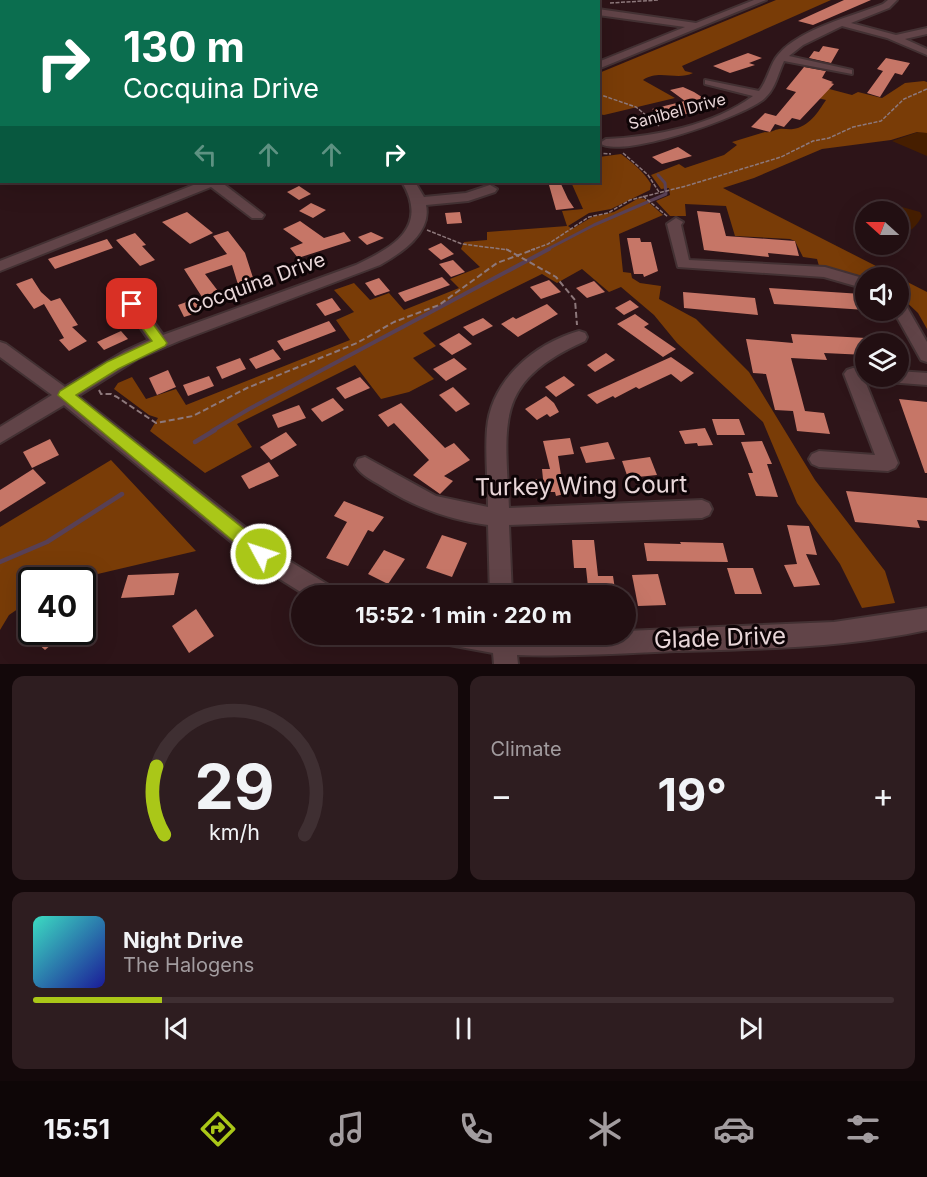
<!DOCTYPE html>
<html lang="en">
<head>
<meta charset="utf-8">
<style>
  :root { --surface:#220f12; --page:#2e1d20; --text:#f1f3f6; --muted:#a29c9f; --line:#3f2f32; --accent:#aac718 }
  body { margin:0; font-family:Inter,sans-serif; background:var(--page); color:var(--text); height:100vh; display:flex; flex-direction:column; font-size:22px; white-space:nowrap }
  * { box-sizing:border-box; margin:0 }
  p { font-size:20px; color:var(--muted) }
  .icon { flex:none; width:33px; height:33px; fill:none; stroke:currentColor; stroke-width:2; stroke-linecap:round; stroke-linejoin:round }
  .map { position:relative; height:664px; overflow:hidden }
  .drawer { display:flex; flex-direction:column; gap:12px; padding:12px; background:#13080a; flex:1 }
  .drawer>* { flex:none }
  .top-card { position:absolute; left:0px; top:0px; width:600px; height:183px; box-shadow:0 6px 24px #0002,0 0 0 2px var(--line); background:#0b6e4f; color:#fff; overflow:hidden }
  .needle { width:39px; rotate:291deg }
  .fabs { position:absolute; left:855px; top:201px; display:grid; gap:12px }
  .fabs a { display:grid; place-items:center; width:54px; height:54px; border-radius:50%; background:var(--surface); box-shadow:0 6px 24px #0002,0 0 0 2px var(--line); font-size:30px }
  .speed { position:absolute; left:18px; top:567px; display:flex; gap:12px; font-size:30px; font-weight:700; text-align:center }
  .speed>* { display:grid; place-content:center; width:78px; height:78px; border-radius:50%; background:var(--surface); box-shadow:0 6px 24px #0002,0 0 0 2px var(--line); line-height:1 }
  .speed .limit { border:3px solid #111; border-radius:9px; background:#fff; color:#111 }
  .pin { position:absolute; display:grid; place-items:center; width:51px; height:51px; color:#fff; margin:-26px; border-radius:12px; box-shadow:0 3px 9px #0006 }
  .me { position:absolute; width:66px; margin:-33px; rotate:310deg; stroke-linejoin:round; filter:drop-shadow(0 0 4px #0008) }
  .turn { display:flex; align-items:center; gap:21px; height:126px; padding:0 24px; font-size:27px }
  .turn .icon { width:78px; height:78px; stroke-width:2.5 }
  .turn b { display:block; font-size:42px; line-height:51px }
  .lanes { display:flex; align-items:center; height:57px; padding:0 24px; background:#0003; justify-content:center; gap:30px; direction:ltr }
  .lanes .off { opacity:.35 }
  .big { font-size:45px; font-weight:700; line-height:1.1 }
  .drawer .widget { flex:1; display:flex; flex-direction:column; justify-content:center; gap:9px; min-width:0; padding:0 21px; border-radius:12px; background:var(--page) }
  .drawer .dial { align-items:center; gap:0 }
  .dial svg { height:156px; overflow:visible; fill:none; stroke:var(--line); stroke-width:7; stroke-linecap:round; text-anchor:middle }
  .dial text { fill:var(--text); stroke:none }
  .song { display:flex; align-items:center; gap:18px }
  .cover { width:72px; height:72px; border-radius:9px; background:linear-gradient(135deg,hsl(170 70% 55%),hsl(240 70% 35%)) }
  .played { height:6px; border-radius:3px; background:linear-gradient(90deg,var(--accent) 15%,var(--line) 15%) }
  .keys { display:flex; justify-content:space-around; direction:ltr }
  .heat { display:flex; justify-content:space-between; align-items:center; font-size:33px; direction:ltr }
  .drawer .tiles { flex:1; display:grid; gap:12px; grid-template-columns:1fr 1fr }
  .widget:last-child { grid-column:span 2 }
  .trip { position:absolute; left:291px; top:585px; width:345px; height:60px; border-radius:30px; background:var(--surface); box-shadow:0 6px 24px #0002,0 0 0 2px var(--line); font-weight:700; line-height:60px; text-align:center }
  .menu { display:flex; height:96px; justify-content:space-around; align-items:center; background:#0e0607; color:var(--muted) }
  .menu .icon { width:42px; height:42px }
  .menu .active { color:var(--accent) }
  .menu b { font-size:27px; color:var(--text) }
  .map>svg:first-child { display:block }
</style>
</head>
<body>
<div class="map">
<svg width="927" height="664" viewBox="0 0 927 664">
  <rect width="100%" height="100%" fill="#2d1418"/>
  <g fill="#461e00">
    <polygon points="918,132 927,133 927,156 892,141"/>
    <path d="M902,207l18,5 2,4c-5,11 -14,16 -23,22l-1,-26 -6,-1z"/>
  </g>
  <g fill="#793c07">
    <path d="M776,0h55l-149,66 3,5 8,2c-16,8 -34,-4 -50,7l32,18 -71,17 -5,-1v-41z"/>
    <path d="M924,81l3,1v51l-10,-1 -26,8 -69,9 -68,29 -31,10 204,104v37l-9,-16 -19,-18 -1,-17 -32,-1 -47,-11 -2,-7 -14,-2 -8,-16 -5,-2 -55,-3 -9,-30 -41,-2 1,12h-16l-14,-15 14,-6 -1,-7 -8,1 -10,-14 28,-11 6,4 39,-13 13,-10 -5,-3 33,-10c6,1 8,-2 14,-3 5,-1 9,1 14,0 16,-2 25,-17 33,-29l-16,-4 8,-10 34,9 6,-3 24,6 23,-15z"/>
    <path d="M621,154c12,9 22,17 30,30l-1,6 -39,19 -22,4 -21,13 4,3 20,-12 22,-5 25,-14 6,1 18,16 -44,19 4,38 8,1 1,5 8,5 21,3 -2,13 37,20 53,53 66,108 70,91 10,32 -33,5 -22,-44 -43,-61 -34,-81 -86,-79 -23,-28 -33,-28 -12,5 -27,-23 -25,14 -15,-9 -119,59 13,13 -23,12 21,21 -25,13 -28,7 -26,-34 -118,59 15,23 -47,26 -55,-42 8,-13 -9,-3 -35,-26 4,-6 14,-6 14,22 30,-10 10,16 164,-65 -14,-20 18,-8 -20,-22 20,-7 16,17 19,-7 15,17 55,-22 -9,-9 30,-12 -19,-18 3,-7 23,-2v-8l80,-6 -5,-15 21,-2 -12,-27h27l1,-25z"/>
    <polygon points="111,460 196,551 72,580 32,580 31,600 9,615 0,630 0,527"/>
  </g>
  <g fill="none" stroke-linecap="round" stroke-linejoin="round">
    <polyline stroke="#584055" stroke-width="3" points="546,250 594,225 666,194 665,183 658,175"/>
    <polyline stroke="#584055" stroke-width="4" points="212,431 249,409 549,249"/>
    <g stroke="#584055" stroke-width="4.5">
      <polyline points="195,442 215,430"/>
      <polyline points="0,562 47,542 122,494"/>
    </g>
  </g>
  <g fill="#c67667">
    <polygon points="844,0 871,0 813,25 798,21"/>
    <polygon points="823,46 839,49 831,63 809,58 814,51 819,52"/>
    <polygon points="748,53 762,58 749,63 755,65 730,73 713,66"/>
    <polygon points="886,58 910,63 902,75 895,73 880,97 867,93 883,71 877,69"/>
    <polygon points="804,67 826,71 822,78 833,82 831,83 834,84 800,120 792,118 784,127 775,124 770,132 751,127 765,113 776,116 796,92 786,89"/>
    <polygon points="683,87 694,92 719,108 665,118 652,109 685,101 670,90"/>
    <polygon points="678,147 692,156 662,164 652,157"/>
    <polygon points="561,184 568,199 574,208 556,210 549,185"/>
    <polygon points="299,186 311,194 299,200 287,192"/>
    <polygon points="311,203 326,210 313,218 299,211"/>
    <polygon points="697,211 720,213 726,236 795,241 799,256 768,253 769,257 704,250"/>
    <polygon points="187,212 213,233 190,244 162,222"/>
    <polygon points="460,212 462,223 447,224 445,213"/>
    <polygon points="300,221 324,238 344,232 351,241 298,258 290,248 303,243 283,229"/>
    <polygon points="228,231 245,253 256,287 240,291 232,265 205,274 218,291 202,297 184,269 227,254 213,236"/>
    <polygon points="371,232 384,238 367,245 358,237"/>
    <polygon points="135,233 146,245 142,246 155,260 140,266 116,240"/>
    <polygon points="627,238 640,238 641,242 651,242 658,271 644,277 643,274 634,274"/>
    <polygon points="107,239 113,248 55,269 48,259"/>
    <polygon points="441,243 454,254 441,260 428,249"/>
    <polygon points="453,260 465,272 451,277 439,264"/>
    <polygon points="442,277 450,285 405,302 398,293"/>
    <polygon points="32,278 41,292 51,301 60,298 78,325 72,327 87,341 69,351 59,340 64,338 44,304 34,309 16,284"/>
    <polygon points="379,278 390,291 375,296 365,283"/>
    <polygon points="549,280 561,292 541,299 530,287"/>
    <polygon points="594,281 605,292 587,298 576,288"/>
    <polygon points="769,288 862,294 866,310 774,304"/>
    <polygon points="683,292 755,298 758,315 684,308"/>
    <polygon points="332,298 341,310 325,316 316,304"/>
    <polygon points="195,299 203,311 184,317 178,305"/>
    <polygon points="630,300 639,307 624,315 615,308"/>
    <polygon points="547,304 558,314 518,337 501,324 513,317 516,319"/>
    <polygon points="635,314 649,324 644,327 676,349 663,357 617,324"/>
    <polygon points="483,318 493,326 473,336 463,327"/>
    <polygon points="329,321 336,331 284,351 277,341"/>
    <polygon points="121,331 128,339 104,350 97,342"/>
    <polygon points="459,333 472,344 452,355 439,344"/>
    <polygon points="791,334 866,338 866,355 824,353 827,360 791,358 805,411 824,413 830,434 797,431 793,411 775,410 766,374 753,373 746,339 793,343"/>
    <polygon points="273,349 281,359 256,369 249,359"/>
    <polygon points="606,353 615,360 595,372 587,365"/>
    <polygon points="671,357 694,373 681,382 671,374 639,389 636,387 615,398 613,396 597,404 587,395"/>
    <polygon points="240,358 246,369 222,379 216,367"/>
    <polygon points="454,358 467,369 446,381 433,369"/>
    <polygon points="168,370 176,387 157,395 149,378"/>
    <polygon points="209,376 214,386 188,396 183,385"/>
    <polygon points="564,376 575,385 556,397 545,387"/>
    <polygon points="360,377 370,388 345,399 336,388"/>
    <polygon points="453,387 470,404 456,412 439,395"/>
    <polygon points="546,396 554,403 559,412 550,417 547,414 537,420 525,409"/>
    <polygon points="333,398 344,410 322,422 311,409"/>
    <polygon points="899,399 927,402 927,473 925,473"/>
    <polygon points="401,403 445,448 454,443 470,460 444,476 453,481 440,494 413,475 429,460 394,423 388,427 378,415"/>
    <polygon points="299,405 306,418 278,428 272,415"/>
    <polygon points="712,419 739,419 745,435 717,435"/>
    <polygon points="705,428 713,445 698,446 697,443 685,444 679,431"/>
    <polygon points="286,432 297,445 271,460 260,447"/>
    <polygon points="570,438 574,454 558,456 564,494 556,496 555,492 535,492 534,479 543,479 542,469 550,469 543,441"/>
    <polygon points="50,439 59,455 32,468 23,452"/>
    <polygon points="762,441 772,464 767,464 778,497 756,496 748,473 753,473 741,442"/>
    <polygon points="608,442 615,459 586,463 580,447"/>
    <polygon points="650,457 657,475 628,478 622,461"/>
    <polygon points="269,462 279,476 249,489 241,476"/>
    <polygon points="33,469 46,483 0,512 0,490"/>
    <polygon points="846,491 927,498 927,521 917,520 920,528 855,522"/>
    <polygon points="344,501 384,517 373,532 368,530 348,566 326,558 347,522 334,516"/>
    <polygon points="787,525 809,526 817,555 806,554 820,585 794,587 784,565 797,564"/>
    <polygon points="442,535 467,543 452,577 426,568"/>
    <polygon points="572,540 594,540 598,576 613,576 616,596 589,596 586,568 574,568"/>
    <polygon points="680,542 723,543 728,562 647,561 644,543 681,544"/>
    <polygon points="384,550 405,559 388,584 368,574"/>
    <polygon points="727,568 753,568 762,594 735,594"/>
    <polygon points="179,573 174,595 121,598 128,575"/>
    <polygon points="658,574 666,605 638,606 632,575"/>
    <polygon points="196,609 214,636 189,653 172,626"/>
    <polygon points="25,632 66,632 45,650"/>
  </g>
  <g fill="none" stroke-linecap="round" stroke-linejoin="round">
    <defs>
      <g id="minor">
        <polygon points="128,0 139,0 140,2 129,2"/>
        <polygon points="754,0 766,0 598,69 598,62 685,27 598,15 598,9 696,23"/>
        <path d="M888,0h9l-8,8 -38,15 45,12 31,-7v6l-22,5 22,10v6l-40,-17 -45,-12 -39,19 -14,11 63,14v4l-68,-13c-6,12 -8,27 -19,37 -19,18 -146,62 -165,45l6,-4c48,-2 108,-14 147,-43l-48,-12v-4l54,11c9,-11 11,-27 19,-36 21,-26 75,-39 105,-51z"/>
        <polygon points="0,22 2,23 2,29 0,28"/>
        <rect x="0" y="83" width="2" height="6"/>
        <polygon points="201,182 221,182 264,215 262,218 252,218 211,187 0,271 0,261"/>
        <path d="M402,182h13l9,15 42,-4 24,-8 7,4 -2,3 -27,9 -42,4c6,28 -25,48 -46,60l-201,76 -42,18 -59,37 205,161 52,32 3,7h-31l-40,-25 -203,-166 -64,38v-16l52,-32 -52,-38v-15l6,2 59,43 60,-36 24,-11 -25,-36 2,-4h12l25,35 193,-70c38,-18 73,-38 46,-83z"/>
        <polygon points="676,218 683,222 681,225 689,260 825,267 866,279 866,289 824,277 678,267 667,224"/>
        <polygon points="898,301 904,302 927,342 927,362 921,360 893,310 898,310"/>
        <path d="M579,331l6,2 2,4 -2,4c-91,41 -80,79 -76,167l193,-8 7,3 3,6 -3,6 -7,3 -193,7 3,71h-22l-2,-71c-39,-5 -74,-18 -108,-40 -9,-5 -20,-11 -25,-20l3,-6 7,-2 71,39 52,11c0,-26 -3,-53 -1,-78 4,-49 47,-85 92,-98z"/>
        <polygon points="853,368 866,369 866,376 874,376 872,379 865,381 898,463 895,468 888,471 819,467 812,464 809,459 812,454 819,451 875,455 844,374 847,370"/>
        <polygon points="898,371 927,373 927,385 887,382 881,380 879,376 898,376"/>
        <path d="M927,608v22c-83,18 -166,19 -250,21 -53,2 -106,6 -160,4l1,9h-24l-1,-11 -60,-11 -4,-8h197v-3l208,-9z"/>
      </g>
    </defs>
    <use href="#minor" stroke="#433133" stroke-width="4"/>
    <g stroke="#8d787b" stroke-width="1.5" stroke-dasharray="4 1.5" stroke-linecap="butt">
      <polyline points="477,0 479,2"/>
      <polyline points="491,0 496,2"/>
      <polyline points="550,0 553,2"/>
      <polyline points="355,2 358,0"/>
      <polyline points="364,2 382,2"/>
      <polyline points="431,2 441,0"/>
      <polyline points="610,3 659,0"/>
      <polyline points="598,94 636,107 659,126"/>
      <polyline points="598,153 611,154"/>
      <polyline points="623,153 648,175 659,192"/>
      <polyline points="643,196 668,217"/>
      <polyline points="427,230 462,244 509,250"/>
      <polyline points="531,250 548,244 589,217 608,213 630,200 686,186 781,157 813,141 829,138 853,127 881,121 904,99 927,89"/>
    </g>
    <g stroke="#8d787b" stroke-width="2" stroke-dasharray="6 3" stroke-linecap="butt">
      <polyline points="506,249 556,277 575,300 577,325"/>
      <polyline points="99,390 101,394 111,394 117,397 156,423 193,416 247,388 357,343 394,322 439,305 497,263 535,249"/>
    </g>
    <use href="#minor" fill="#614448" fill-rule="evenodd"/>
  </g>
  <polygon fill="#aac718" stroke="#6e8110" stroke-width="1.5" points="132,300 136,301 167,343 165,346 118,369 76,395 268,548 270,554 268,559 261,562 255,559 58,395 60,391 107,362 152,341 125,304"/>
  <g text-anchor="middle" stroke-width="6" stroke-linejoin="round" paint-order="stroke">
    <g font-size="16" fill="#e8d6d8" stroke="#0e0406">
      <text transform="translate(677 111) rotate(-15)" y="6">Sanibel Drive</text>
    </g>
    <g font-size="20" fill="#e8d6d8" stroke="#0e0406">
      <text transform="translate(256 283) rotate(-20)" y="7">Cocquina Drive</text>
    </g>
    <g font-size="24" fill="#e8d6d8" stroke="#0e0406">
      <text transform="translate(581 486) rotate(-1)" y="8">Turkey Wing Court</text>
      <text transform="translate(720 638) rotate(-2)" y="8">Glade Drive</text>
    </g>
  </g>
</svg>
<div class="fabs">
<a><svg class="needle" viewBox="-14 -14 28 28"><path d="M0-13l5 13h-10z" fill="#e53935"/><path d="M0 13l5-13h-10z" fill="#a29c9f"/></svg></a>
<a><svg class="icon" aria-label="sound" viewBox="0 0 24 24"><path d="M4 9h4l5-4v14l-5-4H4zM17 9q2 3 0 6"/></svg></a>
<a><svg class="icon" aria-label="layers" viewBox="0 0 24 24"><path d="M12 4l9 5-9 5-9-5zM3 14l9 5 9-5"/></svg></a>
</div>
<div class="speed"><div class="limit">40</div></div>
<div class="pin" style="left:132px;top:304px;background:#d93025"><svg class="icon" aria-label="arrive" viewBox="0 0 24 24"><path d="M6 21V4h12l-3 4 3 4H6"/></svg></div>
<svg class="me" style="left:261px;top:554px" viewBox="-20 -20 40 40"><circle r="17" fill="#aac718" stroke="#fff" stroke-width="3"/><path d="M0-11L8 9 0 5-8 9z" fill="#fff"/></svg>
<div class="trip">15:52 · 1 min · 220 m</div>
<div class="top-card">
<div class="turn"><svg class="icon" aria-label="right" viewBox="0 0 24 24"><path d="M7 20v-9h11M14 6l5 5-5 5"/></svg><div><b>130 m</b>Cocquina Drive</div></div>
<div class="lanes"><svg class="icon off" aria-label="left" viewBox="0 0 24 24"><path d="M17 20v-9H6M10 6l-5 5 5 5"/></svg><svg class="icon off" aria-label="ahead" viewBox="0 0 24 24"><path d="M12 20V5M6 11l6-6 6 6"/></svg><svg class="icon off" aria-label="ahead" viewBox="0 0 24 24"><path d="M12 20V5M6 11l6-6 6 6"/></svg><svg class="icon" aria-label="right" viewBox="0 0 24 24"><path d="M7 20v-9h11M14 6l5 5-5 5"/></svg></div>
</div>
</div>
<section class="drawer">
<div class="tiles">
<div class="widget dial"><svg viewBox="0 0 100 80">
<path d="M14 69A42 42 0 1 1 86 69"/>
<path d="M14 69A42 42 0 0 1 10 34" stroke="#aac718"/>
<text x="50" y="56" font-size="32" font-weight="700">29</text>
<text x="50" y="72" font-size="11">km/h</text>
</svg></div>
<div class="widget"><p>Climate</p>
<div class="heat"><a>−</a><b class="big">19°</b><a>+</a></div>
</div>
<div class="widget">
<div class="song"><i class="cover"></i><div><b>Night Drive</b><p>The Halogens</p></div></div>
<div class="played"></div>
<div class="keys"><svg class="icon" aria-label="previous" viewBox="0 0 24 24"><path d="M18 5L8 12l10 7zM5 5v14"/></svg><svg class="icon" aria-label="pause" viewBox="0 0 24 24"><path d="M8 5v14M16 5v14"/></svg><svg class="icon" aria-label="next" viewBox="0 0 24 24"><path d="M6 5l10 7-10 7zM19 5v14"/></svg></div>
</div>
</div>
</section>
<nav class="menu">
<b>15:51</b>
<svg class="icon active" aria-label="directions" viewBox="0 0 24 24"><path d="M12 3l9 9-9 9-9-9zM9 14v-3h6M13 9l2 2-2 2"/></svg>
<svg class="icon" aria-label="music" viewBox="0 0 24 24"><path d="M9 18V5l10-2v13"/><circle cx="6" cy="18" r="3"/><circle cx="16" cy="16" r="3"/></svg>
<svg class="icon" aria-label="phone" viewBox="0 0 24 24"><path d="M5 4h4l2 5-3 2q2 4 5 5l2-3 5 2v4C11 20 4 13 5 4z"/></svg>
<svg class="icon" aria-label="climate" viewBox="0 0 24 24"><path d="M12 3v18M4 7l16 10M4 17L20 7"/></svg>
<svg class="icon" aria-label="car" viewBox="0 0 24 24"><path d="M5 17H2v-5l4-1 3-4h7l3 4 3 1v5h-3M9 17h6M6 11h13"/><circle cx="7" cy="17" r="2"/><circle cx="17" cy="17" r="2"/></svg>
<svg class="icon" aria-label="filters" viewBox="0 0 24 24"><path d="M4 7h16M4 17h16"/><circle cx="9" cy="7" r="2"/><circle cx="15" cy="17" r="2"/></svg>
</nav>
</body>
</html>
